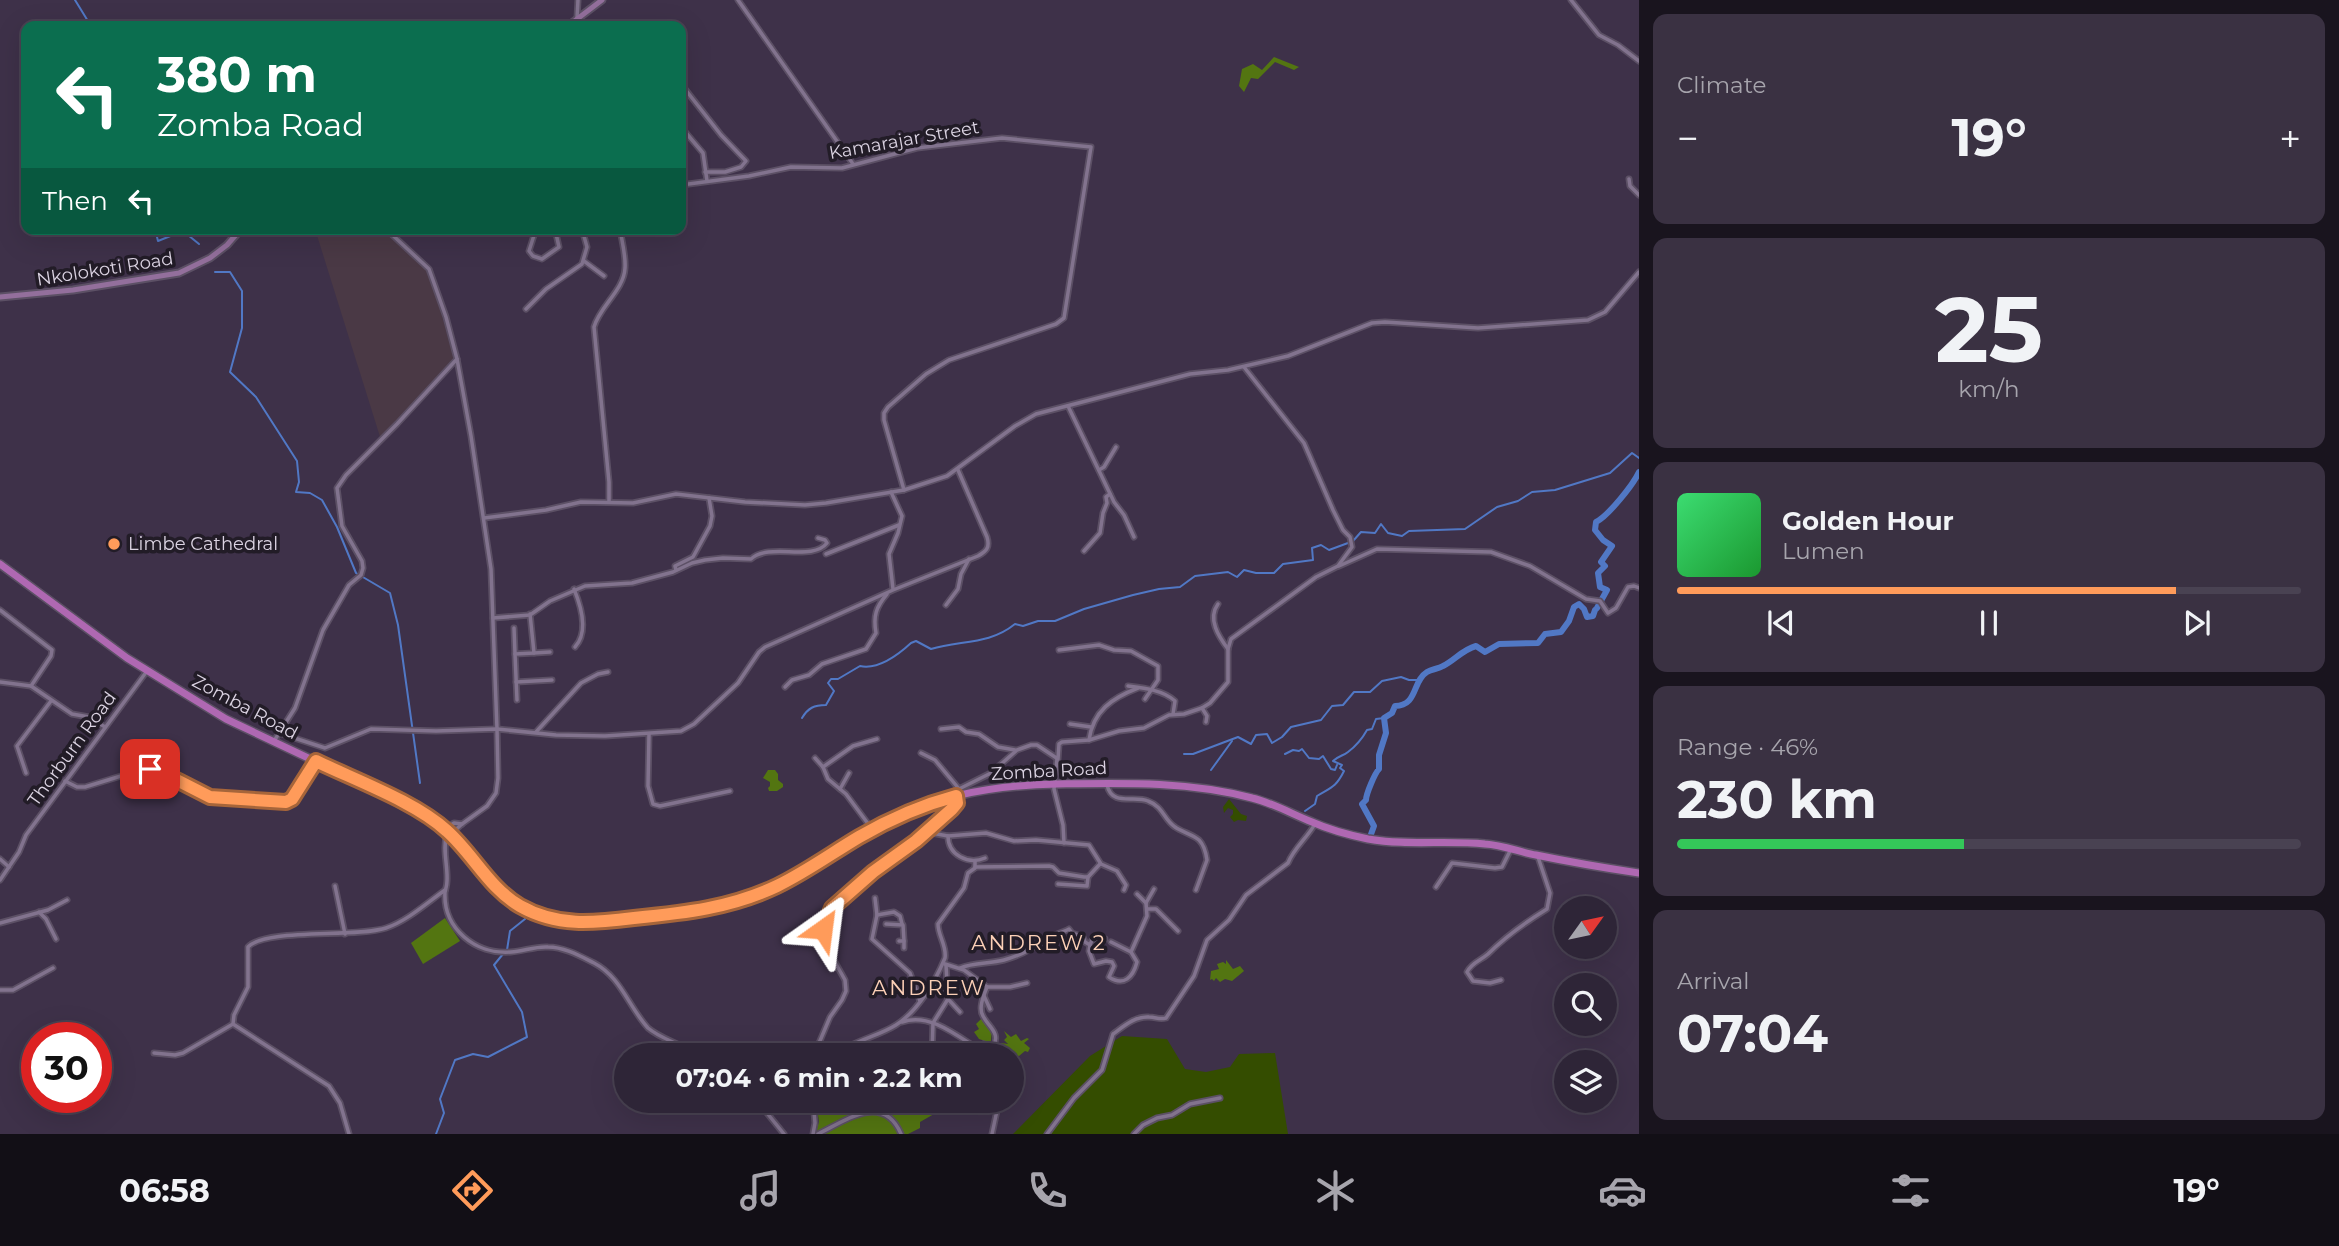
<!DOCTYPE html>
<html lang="en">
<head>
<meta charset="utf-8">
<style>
  :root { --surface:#2e2537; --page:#3a3142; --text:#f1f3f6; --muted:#a7a5ad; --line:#494252; --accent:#ff9b5a }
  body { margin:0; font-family:Montserrat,sans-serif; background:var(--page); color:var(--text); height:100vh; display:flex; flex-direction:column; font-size:26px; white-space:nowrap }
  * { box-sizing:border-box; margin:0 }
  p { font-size:23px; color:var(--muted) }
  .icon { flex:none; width:38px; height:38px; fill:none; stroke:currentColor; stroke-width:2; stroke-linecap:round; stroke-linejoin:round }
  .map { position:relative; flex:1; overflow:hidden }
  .side { display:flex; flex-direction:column; gap:14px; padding:14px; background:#19141e; width:700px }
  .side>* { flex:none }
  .top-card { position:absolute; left:21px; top:21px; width:665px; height:214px; border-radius:14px; box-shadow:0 7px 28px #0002,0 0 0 2px var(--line); background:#0b6e4f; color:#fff; overflow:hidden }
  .needle { width:46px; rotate:57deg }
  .controls { position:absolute; left:1554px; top:896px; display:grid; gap:14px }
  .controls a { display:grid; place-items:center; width:63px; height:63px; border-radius:50%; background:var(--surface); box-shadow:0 7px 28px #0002,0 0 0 2px var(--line); font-size:35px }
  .speed { position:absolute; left:21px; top:1022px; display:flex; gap:14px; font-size:35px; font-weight:700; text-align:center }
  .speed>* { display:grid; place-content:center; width:91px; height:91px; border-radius:50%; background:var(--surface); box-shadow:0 7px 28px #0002,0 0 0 2px var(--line); line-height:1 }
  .speed .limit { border:10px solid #d22; background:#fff; color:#111 }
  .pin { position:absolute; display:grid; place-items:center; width:60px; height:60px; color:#fff; margin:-30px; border-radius:14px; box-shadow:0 4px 10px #0006 }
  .me { position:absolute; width:77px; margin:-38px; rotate:31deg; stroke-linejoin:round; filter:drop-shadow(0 0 5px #0008) }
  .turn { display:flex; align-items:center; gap:24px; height:147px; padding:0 21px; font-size:32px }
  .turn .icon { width:91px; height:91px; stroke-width:2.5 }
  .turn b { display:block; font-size:49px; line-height:60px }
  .then { display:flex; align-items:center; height:66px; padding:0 21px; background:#0003; gap:14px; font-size:26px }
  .big { font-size:52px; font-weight:700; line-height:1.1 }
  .side .card { flex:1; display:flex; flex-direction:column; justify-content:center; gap:10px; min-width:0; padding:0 24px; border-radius:14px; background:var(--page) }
  .side .dial { align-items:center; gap:0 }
  .dial b { font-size:91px; line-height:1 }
  .song { display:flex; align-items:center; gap:21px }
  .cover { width:84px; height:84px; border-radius:10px; background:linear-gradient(135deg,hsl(140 70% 55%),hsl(130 70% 35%)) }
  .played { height:7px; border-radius:4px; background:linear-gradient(90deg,var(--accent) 80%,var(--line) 80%) }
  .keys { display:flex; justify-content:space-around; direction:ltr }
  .heat { display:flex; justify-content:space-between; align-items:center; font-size:38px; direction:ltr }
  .charge { height:10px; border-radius:5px; background:linear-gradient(90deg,#34c759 46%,var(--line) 0) }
  .trip { position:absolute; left:614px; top:1043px; width:410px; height:70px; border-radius:35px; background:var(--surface); box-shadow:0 7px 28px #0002,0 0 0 2px var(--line); font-weight:700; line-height:70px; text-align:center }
  .menu { display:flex; height:112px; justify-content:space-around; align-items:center; background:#120f16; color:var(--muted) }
  .menu .icon { width:49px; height:49px }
  .menu .active { color:var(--accent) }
  .menu b { font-size:32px; color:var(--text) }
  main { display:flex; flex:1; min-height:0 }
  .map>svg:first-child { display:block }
</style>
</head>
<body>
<main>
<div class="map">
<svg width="1639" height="1134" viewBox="0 0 1639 1134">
  <rect width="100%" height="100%" fill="#3e3149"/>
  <polygon fill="#4a3945" points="315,229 385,229 429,269 454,359 381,440"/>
  <g fill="#344d00">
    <polygon points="1229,799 1241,814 1247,816 1246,821 1238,820 1234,822 1230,817 1233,814 1233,810 1228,808 1224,813 1223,807"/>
    <polygon points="1122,1036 1167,1039 1185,1069 1206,1072 1230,1067 1239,1054 1275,1053 1288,1134 1013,1134 1090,1056"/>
  </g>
  <g fill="#537511">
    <polygon points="1274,57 1299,67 1294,70 1275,62 1258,79 1251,78 1244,92 1239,86 1242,69 1253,64 1262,70"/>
    <polygon points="768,770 775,770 778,774 778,780 783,784 783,787 777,791 769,791 768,788 770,786 770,782 763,778"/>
    <polygon points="445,918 460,941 423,964 411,943"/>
    <polygon points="1226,960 1233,969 1240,966 1244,971 1232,981 1225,979 1220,982 1216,978 1214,981 1212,979 1210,980 1211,971 1219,969 1217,964 1223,962 1226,964"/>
    <polygon points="981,1019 992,1029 991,1041 988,1042 979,1039 974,1032 979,1029 976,1024"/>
    <polygon points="1004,1031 1011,1037 1016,1034 1021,1041 1027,1038 1029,1039 1024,1043 1030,1048 1028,1052 1025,1051 1019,1056 1008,1055 1005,1048 1000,1046 1001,1043 1008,1044 1004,1040 1007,1037"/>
    <polygon points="816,1101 937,1101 934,1114 920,1122 920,1128 908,1134 815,1134 819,1122"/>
  </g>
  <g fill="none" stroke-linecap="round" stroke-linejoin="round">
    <g stroke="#5178c5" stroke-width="2">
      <polyline points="75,0 91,26"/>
      <polyline points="155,229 158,241 183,231 199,244"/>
      <polyline points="215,272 230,272 242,291 242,328 230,372 256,397 297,461 299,482 296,492 310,493 322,500 337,527 356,573 390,593 398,625 420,783"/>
      <polyline points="1353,541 1361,532 1375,533 1381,524 1388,533 1402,536 1409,531 1465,529 1497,507 1518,501 1532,492 1555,490 1610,473 1632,453 1639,458"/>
      <path d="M802,718c6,-10 12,-13 24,-13l8,-14 -6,-8 3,-4h7l22,-13c19,4 38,-11 51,-23l5,-2 15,8c30,-9 58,-4 84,-25l8,2 15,-5h17l29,-12 49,-14 26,-6 21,-2 15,-11 33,-4 9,5 7,-7 12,3h18l9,-9 30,-4 -1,-12 9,-3 8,5 19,-7"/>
      <polyline points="1184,754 1193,754 1238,737 1251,744 1256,735 1267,734 1272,743 1282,737 1291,727 1321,720 1332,706 1343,705 1354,692 1370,692 1382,681 1401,677 1409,680 1420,680"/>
      <polyline points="1285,754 1293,750 1299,751 1302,749 1309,758 1319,759 1323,756 1331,769 1335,770 1337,765"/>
      <polyline points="1211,770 1232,741"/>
      <path d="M1305,811l10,-7 2,-8c15,-9 19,-9 27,-25l-4,-3 2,-3 -9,-4c5,-5 10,-5 15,-9 8,-6 14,-13 19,-22l5,-1 4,-10 8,-1"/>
      <polyline points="507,950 510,931 525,919"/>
      <polyline points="436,1134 444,1113 440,1099 455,1060 473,1054 488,1057 527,1037 522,1012 494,965 503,954"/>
    </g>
    <g stroke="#5178c5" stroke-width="6">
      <path d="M1597,608l10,-18 -7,-3 -2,-14 7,-7 -4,-4 11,-16 -9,-6 -8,-10 1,-8c12,-6 37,-37 43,-50"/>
      <path d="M1370,837l4,-11 -12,-22 4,-4c0,-6 9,-27 13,-31v-14l7,-22 -2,-15 8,-5 3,-7c23,0 17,-25 32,-34 5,-3 11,-3 16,-6 12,-6 19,-16 33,-20l9,6 14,-8 39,-1 7,-9 16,-2 8,-11 5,-14 5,-3 5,5 3,8 6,-1 2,-6"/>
    </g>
    <defs>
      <g id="minor">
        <polyline points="738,0 853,164"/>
        <polyline points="1571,0 1599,35 1618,45 1639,61"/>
        <polyline points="577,18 578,0"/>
        <polyline points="611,23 612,26"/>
        <polyline points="681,84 721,135 746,161 741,167 725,172 705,172"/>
        <polyline points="681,127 703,153 707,181"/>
        <polyline points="1629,179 1630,186 1639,195"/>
        <polyline points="681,185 749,176 791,167 842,168 917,148 1002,138 1091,147 1064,318 1056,324 949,360 926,374 888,407 884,413 884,420 904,490"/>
        <polyline points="386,229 429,269 446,317 457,359 471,436 491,569 497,729 498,778 496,793 487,806 462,824 451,834"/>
        <polyline points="536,229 529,251 533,256 542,259 559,247 555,229"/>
        <polyline points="584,261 604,276"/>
        <polyline points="526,309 546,289 582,264 587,247 582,229"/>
        <polyline points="1068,406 1114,502 1124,515 1134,537"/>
        <polyline points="1099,470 1104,467 1116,447"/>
        <polyline points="891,492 902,516 898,533 889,554 893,589"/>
        <path d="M609,502v-20l-15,-155c6,-21 30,-37 31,-59 1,-12 -3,-26 -5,-39"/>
        <polyline points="484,518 546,510 581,502 633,503 676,494 745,502 805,505 826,503 904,490 947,476 1015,426 1036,414 1190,374 1228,370 1288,356 1372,323 1385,322 1478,328 1588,320 1605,312 1639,272"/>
        <polyline points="1084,551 1100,533 1103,513 1107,503 1106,497 1110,494"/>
        <polyline points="826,554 899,525"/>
        <polyline points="1339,566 1377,549 1491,552 1530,566 1586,599 1600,601 1608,613 1616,608 1628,587 1634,586 1639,588"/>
        <polyline points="676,570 675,566 693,557 710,526 712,516 709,498"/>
        <path d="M574,589c7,17 15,43 1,58"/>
        <path d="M1218,604c-11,15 1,33 10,45"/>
        <polyline points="946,605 958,589 961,574 969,559"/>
        <polyline points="0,610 52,650 51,656 31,686"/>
        <path d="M493,618l37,-3 20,-14 35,-15 47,-3 41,-11 19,-9 13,-3 18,-2 28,1c19,-17 61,3 76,-16l-2,-3 -7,-2"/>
        <polyline points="514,628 515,654"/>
        <polyline points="1059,650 1099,645 1114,650 1131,651 1158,666 1158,680 1145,699"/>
        <polyline points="534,653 550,652"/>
        <polyline points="0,682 31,686 72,714 89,717 105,727"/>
        <polyline points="516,682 552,680"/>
        <path d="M1128,686c16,2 35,4 47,15l-2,13"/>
        <path d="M785,687l7,-7 17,-5 13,-11 44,-15 10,-16c-3,-17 0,-26 11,-39"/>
        <polyline points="517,700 515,654 534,653 530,614"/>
        <polyline points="1202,708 1207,716 1206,722"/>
        <polyline points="1070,724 1091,727"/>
        <polyline points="941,729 959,727 966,732 979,734 998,747 1015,750"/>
        <polyline points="536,732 581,683 598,674 608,672"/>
        <path d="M279,733l46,15 46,-19 65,2 61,-2 59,6 49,1 76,-5 13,-7 44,-41 21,-31 6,-5 128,-57 85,-34c9,-5 12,-9 9,-19l-29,-67"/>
        <polyline points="649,734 648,786 653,804 660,806 730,791"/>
        <path d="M1089,740c4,-29 23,-42 49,-52"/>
        <polyline points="274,741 295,708 323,630 349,585 361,575 363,568 362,561 342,526 337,488 346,475 397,424 457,359"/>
        <polyline points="921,753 935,760 960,790"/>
        <polyline points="815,758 823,767"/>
        <polyline points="1057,759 1054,789 1063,825 1064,843"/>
        <polyline points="26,773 17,746 51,701"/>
        <polyline points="65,781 77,787 85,787 134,772 155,769 210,798 286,802 292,799 315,763"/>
        <path d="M1107,785c5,22 27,10 41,16 16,6 15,18 27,26 7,5 17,7 24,13 5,5 7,13 8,20l-11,30"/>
        <polyline points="840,789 849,773"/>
        <polyline points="959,789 991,773 1017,750 1031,745 1037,745 1058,759 1059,744 1062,742 1089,740 1119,731 1144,728 1169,715 1184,714 1202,708 1210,703 1228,682 1228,649 1231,639 1316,577 1338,566 1352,547 1350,537 1343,530 1333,510 1304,443 1244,367"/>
        <polyline points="445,829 454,823 462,824"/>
        <polyline points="872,829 846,794 828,779 823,767 853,746 877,739"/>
        <polyline points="926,832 948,836 986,833 1014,841 1036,840 1089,845 1101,864 1117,871 1126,885 1124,890"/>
        <path d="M447,833c-5,16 1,32 0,48 0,4 -1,7 -2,11 -2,37 31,63 66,60 13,-1 25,-6 37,-5 16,0 32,9 46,16 27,14 34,43 54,65 14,12 33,15 48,27"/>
        <path d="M948,836c0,19 20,29 37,22"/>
        <polyline points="0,859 9,867"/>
        <polyline points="975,867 1049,866 1053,867 1059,873 1084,877 1088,877 1100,864"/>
        <polyline points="0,880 19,852 26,835 147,671"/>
        <polyline points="1058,884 1087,886 1088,877"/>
        <polyline points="335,886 345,934"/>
        <polyline points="1436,887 1452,863 1495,868 1502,867 1511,849"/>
        <polyline points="875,898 877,915 872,939 910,973 920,1001"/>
        <polyline points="1146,903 1154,889"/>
        <polyline points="1148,909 1156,909 1178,931"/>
        <polyline points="39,912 46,919 56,939"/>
        <polyline points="877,915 894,912 900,916 902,924"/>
        <polyline points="0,923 48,910 67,900"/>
        <polyline points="886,924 903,925 904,941 899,941"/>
        <polyline points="904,941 904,948"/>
        <polyline points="1090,945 1092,940 1105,939"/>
        <polyline points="1131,952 1147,916 1146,903 1137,894"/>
        <polyline points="945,964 964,970 987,987 1010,987 1027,983"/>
        <path d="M960,968c14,-6 29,-4 44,-8 15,-4 27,-10 40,-20 5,-4 18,-7 25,-11l3,4 11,4 2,5 5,3 -1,6 5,13 12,-3 6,1 2,4 -5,11c15,10 24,0 28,-15l-6,-10 -20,-10"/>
        <path d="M1501,980l-11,3 -17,-2 -6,-9c5,-10 13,-11 21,-18 17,-17 38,-32 59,-45l3,-16 -12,-36"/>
        <polyline points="931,983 939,993 948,994"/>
        <polyline points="0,990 13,990 53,968"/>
        <polyline points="984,996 990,1009"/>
        <polyline points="948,999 960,1012"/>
        <path d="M902,1022c30,-11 61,19 86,33"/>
        <path d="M984,1044l9,4c8,-16 -4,-20 -10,-32 -5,-8 1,-21 4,-29"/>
        <polyline points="154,1053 175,1055 183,1053 233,1024"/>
        <polyline points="814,1055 830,1017 842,1000 846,991 845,980 827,948 824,936 823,928 828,913 853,889 919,838 952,809 956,803 956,796"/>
        <path d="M836,1055c18,-15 41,-18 60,-30 22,-14 39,-43 49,-67 2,-12 -7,-22 -7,-34l26,-36 4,-15 7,-5v-7"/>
        <polyline points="932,1055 933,1023 948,999 946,965"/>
        <polyline points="754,1101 767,1113 784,1134"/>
        <path d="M349,1134l-9,-31 -11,-17 -96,-62 1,-9 14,-28v-40c17,-19 107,-9 138,-19 21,-7 41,-25 59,-38"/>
        <polyline points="813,1134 815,1123 813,1101"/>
        <path d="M818,1134c27,-13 65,-42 83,0"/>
        <polyline points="992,1134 999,1101"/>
        <path d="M1047,1134l27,-36 28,-28 11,-36c11,-8 22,-18 36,-17 7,0 10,3 17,1l28,-42 13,-36 22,-20 17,-25 42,-32c6,-15 19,-25 27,-39"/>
        <polyline points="1134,1134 1143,1125 1157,1118 1172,1115 1190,1104 1220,1098"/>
      </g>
      <g id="secondary">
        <polyline points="568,26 602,0"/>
        <polyline points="0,297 73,290 179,273 210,258 227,245 241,229"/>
      </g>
      <path id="trunk" d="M0,564l127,94 99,61 196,93c43,29 64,80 110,100 34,16 68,10 103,6 51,-5 99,-11 145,-33 45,-22 84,-54 131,-74 46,-20 96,-26 146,-27 65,-1 131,-3 195,14 21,5 40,16 60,24 18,8 37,13 56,17 39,7 78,1 117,5 18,1 34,8 51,11 34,7 69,13 103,18"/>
    </defs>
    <use href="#minor" stroke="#5c5065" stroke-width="7"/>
    <use href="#secondary" stroke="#5c5065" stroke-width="9"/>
    <use href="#trunk" stroke="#5c5065" stroke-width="10"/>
    <use href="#minor" stroke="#82738e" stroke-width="3.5"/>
    <use href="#secondary" stroke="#936f9c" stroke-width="5"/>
    <use href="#trunk" stroke="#af68b2" stroke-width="7"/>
  </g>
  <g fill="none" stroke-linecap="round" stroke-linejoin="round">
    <defs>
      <path id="route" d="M150,769l9,2 51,26 76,5 6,-3 24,-38c39,19 100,41 131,70 26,23 42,57 73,75 37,21 73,17 114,12 50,-5 97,-10 143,-32 29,-14 55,-33 82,-49 31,-18 63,-32 97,-41l1,7 -5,6 -36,32 -43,31 -41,36 -9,21"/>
    </defs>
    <use href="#route" stroke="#a6653a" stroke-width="18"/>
    <use href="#route" stroke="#ff9b5a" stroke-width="12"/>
  </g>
  <circle fill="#ff9b5a" stroke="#221c27" stroke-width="2.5" cx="114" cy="544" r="7"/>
  <g text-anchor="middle" stroke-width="7" stroke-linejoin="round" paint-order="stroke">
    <g font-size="18" fill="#dbd3e2" stroke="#221c27">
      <text transform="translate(904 140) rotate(-10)" y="6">Kamarajar Street</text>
      <text transform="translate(105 269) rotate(-9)" y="6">Nkolokoti Road</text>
      <text transform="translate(245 707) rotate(28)" y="6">Zomba Road</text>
      <text transform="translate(72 749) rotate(-54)" y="6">Thorburn Road</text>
      <text transform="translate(1049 771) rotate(-3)" y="6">Zomba Road</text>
    </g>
    <g font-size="18" fill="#dbd3e2" stroke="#221c27" text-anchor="start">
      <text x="128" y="550">Limbe Cathedral</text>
    </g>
    <g font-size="21" letter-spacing="2" fill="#fcd0b7" stroke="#221c27">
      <text x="1039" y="950">ANDREW 2</text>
      <text x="929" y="995">ANDREW</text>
    </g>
  </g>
</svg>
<div class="controls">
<a><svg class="needle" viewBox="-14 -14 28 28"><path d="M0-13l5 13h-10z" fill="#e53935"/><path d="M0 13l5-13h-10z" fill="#a7a5ad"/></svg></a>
<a><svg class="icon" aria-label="search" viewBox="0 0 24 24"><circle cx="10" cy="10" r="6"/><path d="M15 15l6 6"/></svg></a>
<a><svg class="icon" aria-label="layers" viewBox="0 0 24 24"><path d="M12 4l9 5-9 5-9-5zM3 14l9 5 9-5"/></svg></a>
</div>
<div class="speed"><div class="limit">30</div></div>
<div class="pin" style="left:150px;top:769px;background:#d93025"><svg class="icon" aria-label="arrive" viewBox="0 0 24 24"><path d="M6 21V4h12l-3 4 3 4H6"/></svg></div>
<svg class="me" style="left:823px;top:929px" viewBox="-20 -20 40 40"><path d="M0-17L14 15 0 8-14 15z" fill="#ff9b5a" stroke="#fff" stroke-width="4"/></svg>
<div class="trip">07:04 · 6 min · 2.2 km</div>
<div class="top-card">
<div class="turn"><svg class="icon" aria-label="left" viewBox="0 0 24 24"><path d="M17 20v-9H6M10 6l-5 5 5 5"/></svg><div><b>380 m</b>Zomba Road</div></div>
<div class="then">Then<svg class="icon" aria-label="left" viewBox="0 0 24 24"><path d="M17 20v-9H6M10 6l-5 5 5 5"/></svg></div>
</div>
</div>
<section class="side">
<div class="card"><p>Climate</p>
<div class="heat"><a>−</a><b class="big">19°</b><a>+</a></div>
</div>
<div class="card dial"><b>25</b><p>km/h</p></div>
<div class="card">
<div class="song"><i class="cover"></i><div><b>Golden Hour</b><p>Lumen</p></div></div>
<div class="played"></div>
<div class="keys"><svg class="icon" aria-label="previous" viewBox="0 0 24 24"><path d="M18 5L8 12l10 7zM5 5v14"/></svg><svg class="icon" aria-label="pause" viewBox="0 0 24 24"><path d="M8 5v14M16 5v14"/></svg><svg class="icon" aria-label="next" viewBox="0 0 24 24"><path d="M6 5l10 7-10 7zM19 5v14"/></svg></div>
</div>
<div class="card"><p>Range · 46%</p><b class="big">230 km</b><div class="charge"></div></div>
<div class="card"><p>Arrival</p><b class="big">07:04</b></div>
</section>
</main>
<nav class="menu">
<b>06:58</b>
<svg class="icon active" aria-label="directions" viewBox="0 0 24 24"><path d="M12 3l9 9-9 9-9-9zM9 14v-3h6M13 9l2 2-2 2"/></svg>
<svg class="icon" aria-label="music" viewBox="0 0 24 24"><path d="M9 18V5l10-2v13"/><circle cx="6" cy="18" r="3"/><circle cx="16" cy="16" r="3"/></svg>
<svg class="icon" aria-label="phone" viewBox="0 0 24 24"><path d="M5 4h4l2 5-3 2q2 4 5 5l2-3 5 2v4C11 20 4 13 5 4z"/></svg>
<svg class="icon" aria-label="climate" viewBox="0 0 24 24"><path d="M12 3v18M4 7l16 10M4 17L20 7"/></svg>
<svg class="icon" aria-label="car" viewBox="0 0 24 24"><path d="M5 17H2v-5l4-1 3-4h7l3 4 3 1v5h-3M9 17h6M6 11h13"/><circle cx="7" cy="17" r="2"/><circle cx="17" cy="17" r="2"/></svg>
<svg class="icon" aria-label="filters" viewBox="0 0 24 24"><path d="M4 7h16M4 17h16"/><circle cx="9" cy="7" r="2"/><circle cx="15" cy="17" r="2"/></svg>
<b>19°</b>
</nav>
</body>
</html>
